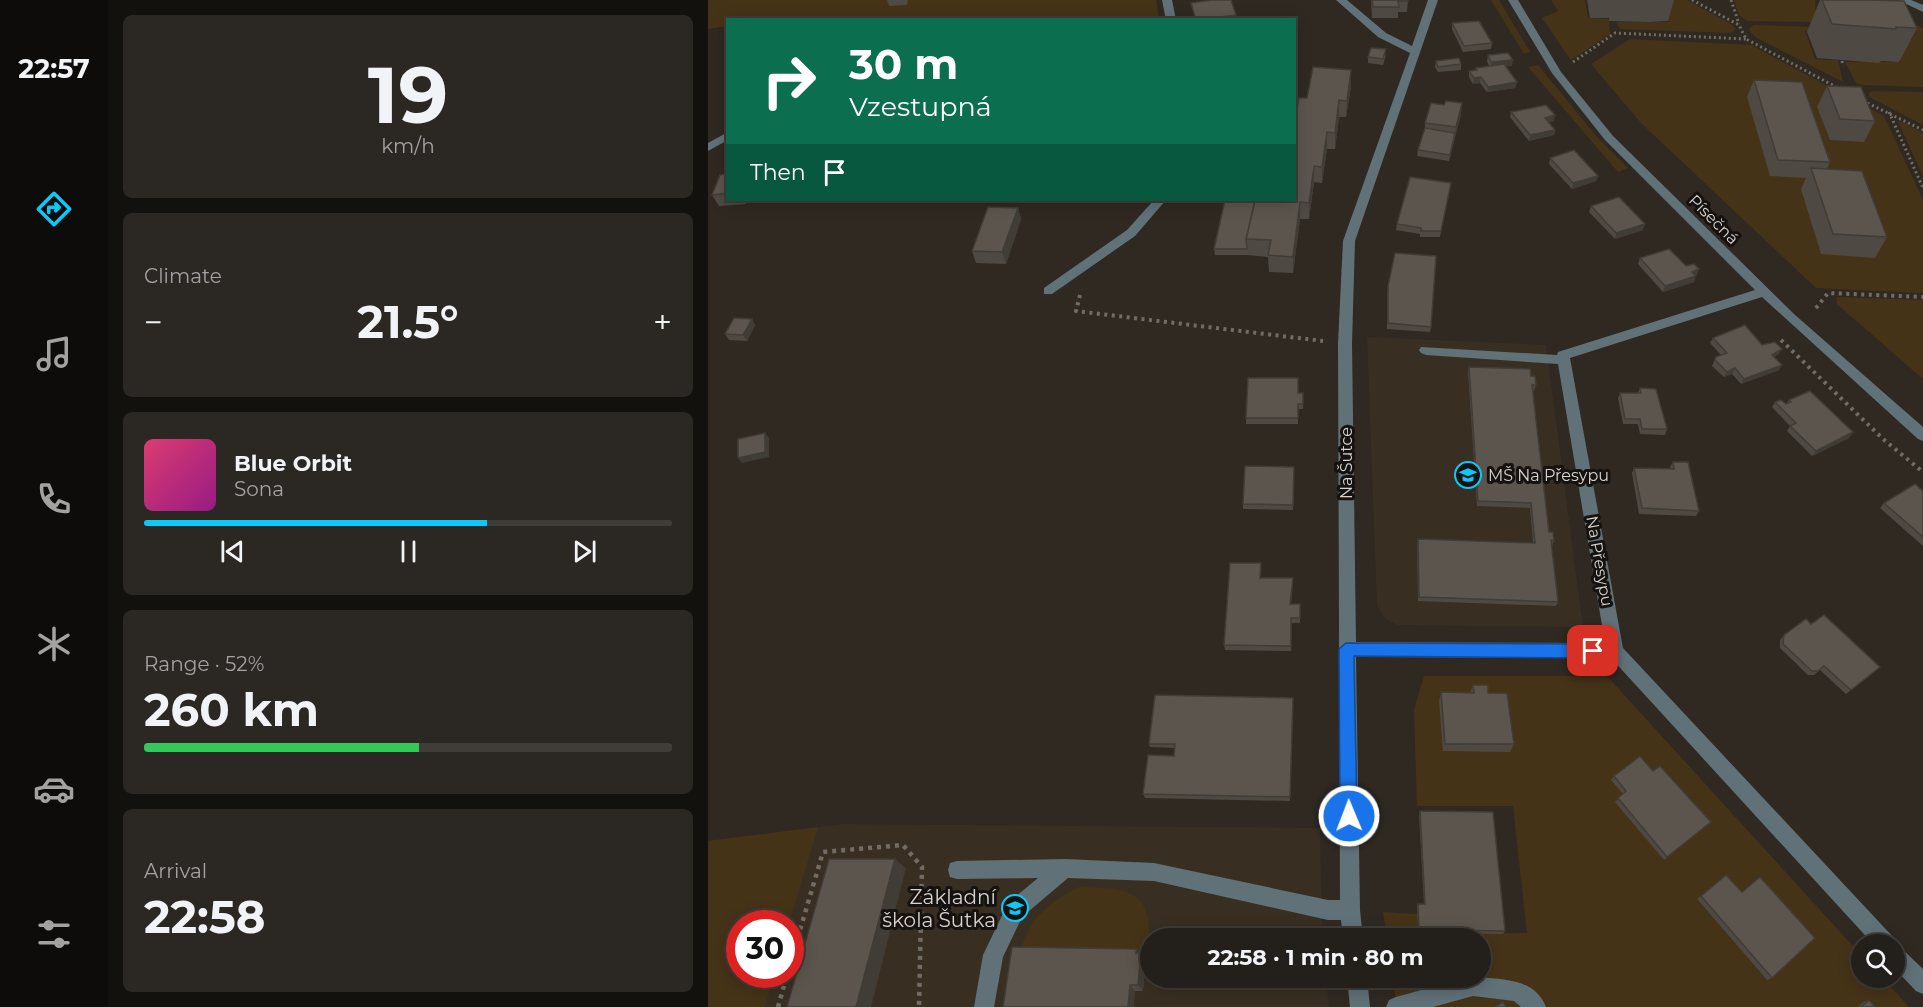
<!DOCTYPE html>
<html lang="en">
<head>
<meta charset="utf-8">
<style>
  :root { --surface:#231f1a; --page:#2b2723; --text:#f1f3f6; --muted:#a3a2a2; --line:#403d39; --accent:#0acafa }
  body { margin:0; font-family:Montserrat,sans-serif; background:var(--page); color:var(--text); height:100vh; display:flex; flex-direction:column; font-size:22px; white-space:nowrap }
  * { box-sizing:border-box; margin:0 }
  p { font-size:20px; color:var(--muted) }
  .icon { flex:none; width:33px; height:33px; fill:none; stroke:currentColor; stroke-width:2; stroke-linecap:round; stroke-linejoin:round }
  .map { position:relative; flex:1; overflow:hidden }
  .drawer { display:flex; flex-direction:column; gap:15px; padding:15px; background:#13110e; width:600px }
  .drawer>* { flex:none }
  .banner { position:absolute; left:18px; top:18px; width:570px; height:183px; border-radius:0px; box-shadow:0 3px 15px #0003,0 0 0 2px var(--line); background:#0b6e4f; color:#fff; overflow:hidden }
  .fabs { position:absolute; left:1143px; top:934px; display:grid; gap:12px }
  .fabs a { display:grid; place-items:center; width:54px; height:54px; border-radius:50%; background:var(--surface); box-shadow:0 3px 15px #0003,0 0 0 2px var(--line); font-size:30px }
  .speed { position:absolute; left:18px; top:910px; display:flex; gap:12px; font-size:30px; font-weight:700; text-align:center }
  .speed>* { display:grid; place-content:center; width:78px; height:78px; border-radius:50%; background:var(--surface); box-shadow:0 3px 15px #0003,0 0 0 2px var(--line); line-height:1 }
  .speed .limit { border:9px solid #d22; background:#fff; color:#111 }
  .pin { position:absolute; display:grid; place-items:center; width:51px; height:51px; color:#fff; margin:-26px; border-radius:12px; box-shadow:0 3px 9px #0006 }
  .me { position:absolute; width:66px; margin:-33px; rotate:359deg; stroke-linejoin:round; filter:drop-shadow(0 0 4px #0008) }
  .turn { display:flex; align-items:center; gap:21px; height:126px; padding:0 24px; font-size:27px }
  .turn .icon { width:78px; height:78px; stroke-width:2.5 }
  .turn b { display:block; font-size:42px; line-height:51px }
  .then { display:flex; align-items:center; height:57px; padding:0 24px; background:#0003; gap:12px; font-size:22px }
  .big { font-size:45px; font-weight:700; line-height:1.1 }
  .drawer .card { flex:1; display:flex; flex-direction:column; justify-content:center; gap:9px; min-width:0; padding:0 21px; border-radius:9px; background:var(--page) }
  .drawer .dial { align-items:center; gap:0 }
  .dial b { font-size:78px; line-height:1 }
  .song { display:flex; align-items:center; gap:18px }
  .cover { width:72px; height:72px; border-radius:9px; background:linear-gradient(135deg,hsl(340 70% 55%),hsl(310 70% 35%)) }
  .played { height:6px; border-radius:3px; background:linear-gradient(90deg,var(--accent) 65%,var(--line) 65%) }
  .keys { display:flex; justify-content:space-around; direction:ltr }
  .heat { display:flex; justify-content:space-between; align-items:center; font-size:33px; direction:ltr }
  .charge { height:9px; border-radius:4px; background:linear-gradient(90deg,#34c759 52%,var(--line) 0) }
  .trip { position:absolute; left:432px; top:928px; width:351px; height:60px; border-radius:30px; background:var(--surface); box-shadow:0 3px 15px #0003,0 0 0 2px var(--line); font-weight:700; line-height:60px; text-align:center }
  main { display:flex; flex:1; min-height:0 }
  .tabs { display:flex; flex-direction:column; width:108px; justify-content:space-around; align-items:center; background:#0e0c0a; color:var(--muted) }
  .tabs .icon { width:42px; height:42px }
  .tabs .selected { color:var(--accent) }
  .tabs b { font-size:27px; color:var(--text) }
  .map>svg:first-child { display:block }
</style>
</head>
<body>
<main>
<nav class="tabs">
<b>22:57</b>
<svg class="icon selected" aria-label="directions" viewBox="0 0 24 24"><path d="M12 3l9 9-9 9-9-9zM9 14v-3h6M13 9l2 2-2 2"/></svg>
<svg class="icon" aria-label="music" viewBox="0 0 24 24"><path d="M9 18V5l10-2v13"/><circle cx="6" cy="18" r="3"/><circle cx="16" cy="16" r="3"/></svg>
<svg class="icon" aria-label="phone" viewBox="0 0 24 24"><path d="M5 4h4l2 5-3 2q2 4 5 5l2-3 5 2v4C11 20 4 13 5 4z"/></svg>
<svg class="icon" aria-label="climate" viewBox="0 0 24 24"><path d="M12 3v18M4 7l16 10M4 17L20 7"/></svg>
<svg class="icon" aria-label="car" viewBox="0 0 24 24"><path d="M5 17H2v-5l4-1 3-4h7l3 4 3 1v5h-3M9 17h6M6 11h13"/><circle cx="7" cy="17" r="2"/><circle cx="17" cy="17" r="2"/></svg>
<svg class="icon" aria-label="filters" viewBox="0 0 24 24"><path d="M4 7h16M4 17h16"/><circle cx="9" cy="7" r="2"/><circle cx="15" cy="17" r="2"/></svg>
</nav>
<section class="drawer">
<div class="card dial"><b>19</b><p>km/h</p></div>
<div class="card"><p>Climate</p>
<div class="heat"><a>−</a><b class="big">21.5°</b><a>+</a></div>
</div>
<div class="card">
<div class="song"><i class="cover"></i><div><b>Blue Orbit</b><p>Sona</p></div></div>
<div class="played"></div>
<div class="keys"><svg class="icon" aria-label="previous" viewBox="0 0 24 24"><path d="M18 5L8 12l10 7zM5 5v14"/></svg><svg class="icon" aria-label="pause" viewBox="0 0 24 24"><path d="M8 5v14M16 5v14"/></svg><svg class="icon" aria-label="next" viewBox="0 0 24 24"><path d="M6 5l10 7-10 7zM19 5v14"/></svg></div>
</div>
<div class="card"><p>Range · 52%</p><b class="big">260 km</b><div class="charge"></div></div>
<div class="card"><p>Arrival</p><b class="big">22:58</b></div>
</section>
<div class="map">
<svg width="1215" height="1007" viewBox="0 0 1215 1007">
  <rect width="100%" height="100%" fill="#2f2922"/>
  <g fill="#382f22" fill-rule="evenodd">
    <polygon points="659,337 838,345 875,627 689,625 675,617 669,605"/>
    <path d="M135,824l477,4 2,111h-172v39h176l3,29h-621v-166zM32,924h50v51h-50z"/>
  </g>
  <g fill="#453318" fill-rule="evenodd">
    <polygon points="0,0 448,0 451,19 20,20 19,26 0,29"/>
    <polygon points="783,0 791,0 822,52 816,54"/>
    <polygon points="843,0 877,0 880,18 901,19 902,34 863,60 834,18 850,11"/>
    <polygon points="956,0 979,0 1023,24 1028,29 1023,33 912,29 908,22 961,22"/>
    <polygon points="1026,0 1107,0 1108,22 1039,21 1031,15"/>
    <polygon points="1153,0 1215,28 1215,87 1153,85 1148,83 1137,62 1193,62 1180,34"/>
    <polygon points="1046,25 1106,27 1111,31 1097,31 1107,59 1130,60 1135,82 1049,38 1042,32 1041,28"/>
    <polygon points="922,39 1043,45 1176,116 1215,200 1215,293 1108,288 933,123 883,64"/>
    <polygon points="830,65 889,137 920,168 910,172 820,67"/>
    <polygon points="1164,91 1215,92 1215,125 1161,97 1161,92"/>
    <polygon points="1193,121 1215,133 1215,176 1190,122"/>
    <polygon points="1131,297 1215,300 1215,379 1129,304 1128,298"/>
    <path d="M716,676h183l254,279 1,23h21l26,29h-41l-5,-5 -5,5h-461l-5,-29h88v-39h-93l-4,-27 34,2 1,19h109l-14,-127h-96l-3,-96zM1048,880l11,100 -70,-81 41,-4z"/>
    <polygon points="110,827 81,924 32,924 32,975 66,975 57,1007 0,1007 0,841"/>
    <path d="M371,887c55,1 75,4 69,68l-128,-1c7,-34 29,-52 59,-67z"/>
  </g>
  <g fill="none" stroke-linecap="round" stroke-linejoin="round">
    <g stroke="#716c66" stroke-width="3" stroke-dasharray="2 3" stroke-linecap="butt">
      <polyline points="984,0 1031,25 1038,39 1130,88"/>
      <polyline points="1023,0 1031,24"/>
      <polyline points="1134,61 1135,66"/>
      <polyline points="865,62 907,33 1038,39"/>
      <polyline points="1155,101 1215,130"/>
      <polyline points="1181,112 1215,188"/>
    </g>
    <g stroke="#716c66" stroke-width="4" stroke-dasharray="3 4.5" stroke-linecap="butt">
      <polyline points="372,295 368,311 615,341"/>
      <polyline points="1108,308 1120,293 1215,297"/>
      <polyline points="1073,340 1175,439 1215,472"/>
    </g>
    <g stroke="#716c66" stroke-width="4.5" stroke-dasharray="4 5" stroke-linecap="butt">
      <polyline points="82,964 115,852 195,845 214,867 211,1007"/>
      <polyline points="70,1007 79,975"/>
    </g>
    <g fill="#617178" fill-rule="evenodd">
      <polygon points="454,0 464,0 468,20 458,20"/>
      <polygon points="628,0 639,0 678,33 704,46 720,0 730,0 647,241 644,343 648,642 897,643 850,364 718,355 713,353 711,350 713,347 849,355 850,352 1047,290 897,140 844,73 800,0 810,0 853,72 905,136 1086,314 1215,427 1215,441 1210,439 1054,297 862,358 915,648 1186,938 1189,944 1215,969 1215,994 1208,991 1186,968 1186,945 1166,945 903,658 648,657 652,910 655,939 635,939 633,920 620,920 446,881 360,878 314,917 295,957 286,1007 266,1007 275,955 300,903 330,878 249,879 242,877 240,870 242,863 249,861 357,859 446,863 620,900 632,900 630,343 635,241 702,53 670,37"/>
      <polygon points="1190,0 1203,0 1215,5 1215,12"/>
      <polygon points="20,132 20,140 0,151 0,143"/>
      <polygon points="446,200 458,200 427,236 344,294 336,294 336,288 419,230"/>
      <path d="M772,977c26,3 55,2 66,30h-25l-7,-6 -41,-5 -40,11h-47l3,-7 7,-3 69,-19z"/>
      <polygon points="639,978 659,978 662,1007 642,1007"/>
    </g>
  </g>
  <g fill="#4e4942">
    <polygon points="179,0 200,0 199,5 181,6"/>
    <polygon points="663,0 700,0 699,12 690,12 690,18 664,18"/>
    <polygon points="879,0 966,0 960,21 941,22 901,21 901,18 882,18"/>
    <polygon points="1112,0 1161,0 1209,28 1191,62 1173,61 1171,63 1109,58 1099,32"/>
    <polygon points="744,23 784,43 783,49 755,52 744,29"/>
    <polygon points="678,55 675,65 660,63 660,57"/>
    <polygon points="780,55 804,66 798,66 809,82 807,88 779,92 772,83 765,84 761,77 761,71 767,70 768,68 781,66 779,61"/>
    <polygon points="728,61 753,64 753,70 730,72 727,67"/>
    <polygon points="1046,80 1122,162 1119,169 1179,237 1167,258 1113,254 1093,189 1098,178 1062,176 1039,97"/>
    <polygon points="643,86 638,117 631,117 627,149 619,149 614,183 606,182 601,219 592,219 585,273 561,272 560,257 539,255 507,255 506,249 586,200 599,98"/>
    <polygon points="1119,86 1167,121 1156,142 1122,140 1109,107"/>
    <polygon points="803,112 846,121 841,122 847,130 846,135 821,141 802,117"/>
    <polygon points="753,114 741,161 709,156 710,150 717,128 717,123"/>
    <polygon points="842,158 890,176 888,181 864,189 841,164"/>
    <polygon points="20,174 20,200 39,200 38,204 11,206 4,195"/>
    <polygon points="742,189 732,237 712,237 712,234 688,230 689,224"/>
    <polygon points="883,206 935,230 907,239 881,212"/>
    <polygon points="310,208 313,219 298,264 268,263 264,251"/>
    <polygon points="932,258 989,275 987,276 986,282 955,292 930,264"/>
    <polygon points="679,291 723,327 722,332 679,329"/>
    <polygon points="44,319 47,325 39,341 21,340 17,334"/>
    <polygon points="1005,338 1054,345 1071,354 1066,357 1071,370 1033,384 1024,374 1016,377 1004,366 1008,357 1013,355 1002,343"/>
    <polygon points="761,367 823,376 828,385 826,391 825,391 841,532 846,541 844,546 843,545 850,602 848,606 710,601 709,544 710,539 825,543 822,508 769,506 760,372"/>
    <polygon points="932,388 959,429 957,435 932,434 930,424 915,424 910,398 912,393 930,393"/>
    <polygon points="590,393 595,399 595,409 590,409 590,424 538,424 538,418"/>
    <polygon points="1081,400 1145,432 1141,438 1104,456 1079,431 1082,426 1064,407 1067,402 1078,404"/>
    <polygon points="965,462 991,511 988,516 931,514 924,473 926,468 963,469 962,467"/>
    <polygon points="586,467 585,510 535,509 535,504"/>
    <polygon points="1215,491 1215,546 1172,508 1176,503"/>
    <polygon points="553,563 552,578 585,583 583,604 592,604 592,623 583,623 583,651 517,650 516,645"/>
    <polygon points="1103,624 1167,671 1138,694 1112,670 1106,675 1100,675 1072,648 1072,640 1076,635"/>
    <polygon points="765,685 780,693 806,744 802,752 735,751 731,701 733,692 762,693"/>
    <polygon points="585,698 582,801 437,798 435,794 466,756 467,748 442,747 441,744"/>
    <polygon points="945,771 999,825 956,860 907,802 915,794 903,780 906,776"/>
    <polygon points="712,811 797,931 795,934 710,933 709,907 710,904 716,904 711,815"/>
    <polygon points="1018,875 1034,892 1052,877 1064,978 1059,980 989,899"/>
    <polygon points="432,952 433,952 438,959 435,991 427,991 295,1007"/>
    <polygon points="1161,1000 1167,1007 1150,1007 1155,1002"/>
  </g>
  <g fill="#403c36">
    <polygon points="528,15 528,20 491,20"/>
    <polygon points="805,60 804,66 783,68 783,62"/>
    <polygon points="643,70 643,86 638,117 639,101"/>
    <polygon points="773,77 772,83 765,84 766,78"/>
    <polygon points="809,82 807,88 779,92 780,87"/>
    <polygon points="631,100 631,117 627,149 627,133"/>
    <polygon points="754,103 753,114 741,161 748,127"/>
    <polygon points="847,115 846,121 835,124 837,118"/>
    <polygon points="847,130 846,135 821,141 822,135"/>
    <polygon points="619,132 619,149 614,183 614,167"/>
    <polygon points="606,166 606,182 601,219 601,203"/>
    <polygon points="890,176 888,181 864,189 865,183"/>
    <polygon points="592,202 592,219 585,273 585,257"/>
    <polygon points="310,208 313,219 298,264 294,252"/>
    <polygon points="937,224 935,230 907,239 908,233"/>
    <polygon points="991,269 989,275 981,278 984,272"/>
    <polygon points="988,276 986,282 955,292 957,286"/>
    <polygon points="44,319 47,325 39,341 35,335"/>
    <polygon points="1074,349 1071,354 1061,360 1064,355"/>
    <polygon points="1074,365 1071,370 1033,384 1036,379"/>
    <polygon points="1027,368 1024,374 1016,377 1019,372"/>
    <polygon points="1145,432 1141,438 1104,456 1108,451"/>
    <polygon points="57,433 61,438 61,457 34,463 30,458"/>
    <polygon points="187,859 198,868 163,1007 148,1007"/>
    <polygon points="429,949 433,954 433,952 438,959 435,991 430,985 428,953"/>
    <polygon points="422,985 427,991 426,1007 420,1007"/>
  </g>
  <g fill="#5b554d" stroke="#403c36" stroke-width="1.5">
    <polygon points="504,0 523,0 528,15 488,20 483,3"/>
    <polygon points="664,0 700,0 700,1 690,1 691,7 665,7"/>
    <polygon points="1114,0 1161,0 1196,1 1209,28 1188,27 1188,29 1124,24"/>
    <polygon points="771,21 784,43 756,46 744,23"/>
    <polygon points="663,48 678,49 675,59 660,57"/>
    <polygon points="800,53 805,60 783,62 780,55"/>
    <polygon points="751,58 753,64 730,67 728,61"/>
    <polygon points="796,64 809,82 780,87 773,77 766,78 761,71 769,70 768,68"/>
    <polygon points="605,67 643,70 639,101 631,100 627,133 619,132 614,167 606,166 601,203 592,202 585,257 560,255 563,240 538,239 547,200 586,200 586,123 591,98 599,98"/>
    <polygon points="1046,80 1094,82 1122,162 1070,160"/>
    <polygon points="1119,86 1153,87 1167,121 1132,119"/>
    <polygon points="738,101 754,103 748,127 717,123 723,103 736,105"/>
    <polygon points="838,105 847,115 837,118 847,130 822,135 803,112"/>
    <polygon points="717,128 747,133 742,155 710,150"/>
    <polygon points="866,150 890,176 865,183 842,158"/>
    <polygon points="1103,168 1154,171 1179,237 1125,234"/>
    <polygon points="20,174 20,193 4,195 12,175"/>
    <polygon points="702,177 743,183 733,231 713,231 713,228 689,224"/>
    <polygon points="911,197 937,224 908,233 883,206"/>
    <polygon points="517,200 547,200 538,239 539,249 506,249"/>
    <polygon points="280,207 310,208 294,252 264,251"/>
    <polygon points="961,249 978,266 986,264 991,269 984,272 988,276 957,286 932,258"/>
    <polygon points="687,253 728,256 723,327 680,323 680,286"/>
    <polygon points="26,318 44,319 35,335 17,334"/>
    <polygon points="1037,325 1054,345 1067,342 1074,349 1064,355 1074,365 1036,379 1027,368 1019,372 1007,360 1008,357 1019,353 1005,338"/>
    <polygon points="761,367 822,369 823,376 827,376 828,385 824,385 841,532 845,532 846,541 843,540 850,602 711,597 710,539 827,543 823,503 770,501"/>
    <polygon points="540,378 590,378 590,393 595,393 595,404 590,404 590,418 538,418"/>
    <polygon points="932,388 948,389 959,429 934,429 932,419 917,419 912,393 933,393"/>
    <polygon points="1102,391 1145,432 1108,451 1082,426 1088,423 1067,402 1073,400 1078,404 1083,402 1081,400"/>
    <polygon points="57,433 57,452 30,458 30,439"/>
    <polygon points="965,462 980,462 991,511 934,508 926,468 966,469"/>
    <polygon points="537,466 586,467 585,505 535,504"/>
    <polygon points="1207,484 1215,491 1215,537 1176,503"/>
    <polygon points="522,563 553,563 552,578 585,578 582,604 592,604 592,618 583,618 583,646 516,645"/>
    <polygon points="1116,615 1172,667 1143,690 1116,666 1110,671 1104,671 1075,644 1076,635 1098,619 1103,624"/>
    <polygon points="765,685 780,685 780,693 799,693 806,744 737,744 733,692 766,693"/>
    <polygon points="447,695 585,698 582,797 435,794 440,755 466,756 467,744 441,744"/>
    <polygon points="932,756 945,771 952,766 1003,822 959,857 910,798 918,791 906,776"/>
    <polygon points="712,811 785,812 797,931 711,930 710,904 717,904"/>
    <polygon points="121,859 187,859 148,1007 79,1007"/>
    <polygon points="1018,875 1034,892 1052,877 1107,938 1064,978 993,896"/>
    <polygon points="304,947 429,949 428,953 433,952 430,985 422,985 420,1007 295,1007"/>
    <polygon points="1161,1000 1167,1007 1153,1007"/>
    <polygon points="795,1002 798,1007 787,1007"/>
  </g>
  <polygon fill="#1a73e8" stroke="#114b97" stroke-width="1.5" points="638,643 885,644 892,651 885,658 646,656 649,816 647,821 641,824 635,821 632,816 631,649"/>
  <defs>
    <symbol id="school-ring" viewBox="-11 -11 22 22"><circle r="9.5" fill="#15120f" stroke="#0acafa" stroke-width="1.5"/><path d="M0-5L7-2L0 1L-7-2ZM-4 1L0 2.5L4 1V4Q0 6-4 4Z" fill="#0acafa"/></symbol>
  </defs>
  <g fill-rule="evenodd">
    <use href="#school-ring" x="745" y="460" width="30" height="30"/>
    <use href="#school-ring" x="292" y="893" width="30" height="30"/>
  </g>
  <g text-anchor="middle" stroke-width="6" stroke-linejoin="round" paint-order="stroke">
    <g font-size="16" fill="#d6d2cd" stroke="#15120f">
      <text transform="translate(1006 219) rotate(45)" y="6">Písečná</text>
      <text transform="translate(638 463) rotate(-90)" y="6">Na Šutce</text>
      <text transform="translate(892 561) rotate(80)" y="6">Na Přesypu</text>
    </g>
    <g font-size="16" fill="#d6d2cd" stroke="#15120f" text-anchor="start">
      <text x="780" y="481">MŠ Na Přesypu</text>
    </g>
    <g font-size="20" fill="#d6d2cd" stroke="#15120f" text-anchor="end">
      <text x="288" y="904">Základní<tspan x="288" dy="23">škola Šutka</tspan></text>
    </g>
  </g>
</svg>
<div class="fabs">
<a><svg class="icon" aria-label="search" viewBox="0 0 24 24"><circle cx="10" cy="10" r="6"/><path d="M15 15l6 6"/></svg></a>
</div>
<div class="speed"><div class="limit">30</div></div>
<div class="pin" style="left:885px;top:651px;background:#d93025"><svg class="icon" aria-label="arrive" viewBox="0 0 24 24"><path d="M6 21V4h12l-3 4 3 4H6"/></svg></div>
<svg class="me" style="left:641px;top:816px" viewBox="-20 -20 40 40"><circle r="17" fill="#1a73e8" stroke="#fff" stroke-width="3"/><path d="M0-11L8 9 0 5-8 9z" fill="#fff"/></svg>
<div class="trip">22:58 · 1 min · 80 m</div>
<div class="banner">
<div class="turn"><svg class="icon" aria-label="right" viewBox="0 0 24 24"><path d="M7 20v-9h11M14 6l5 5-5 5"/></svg><div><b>30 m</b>Vzestupná</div></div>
<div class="then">Then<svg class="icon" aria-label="arrive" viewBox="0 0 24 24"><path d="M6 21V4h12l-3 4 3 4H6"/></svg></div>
</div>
</div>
</main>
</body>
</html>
